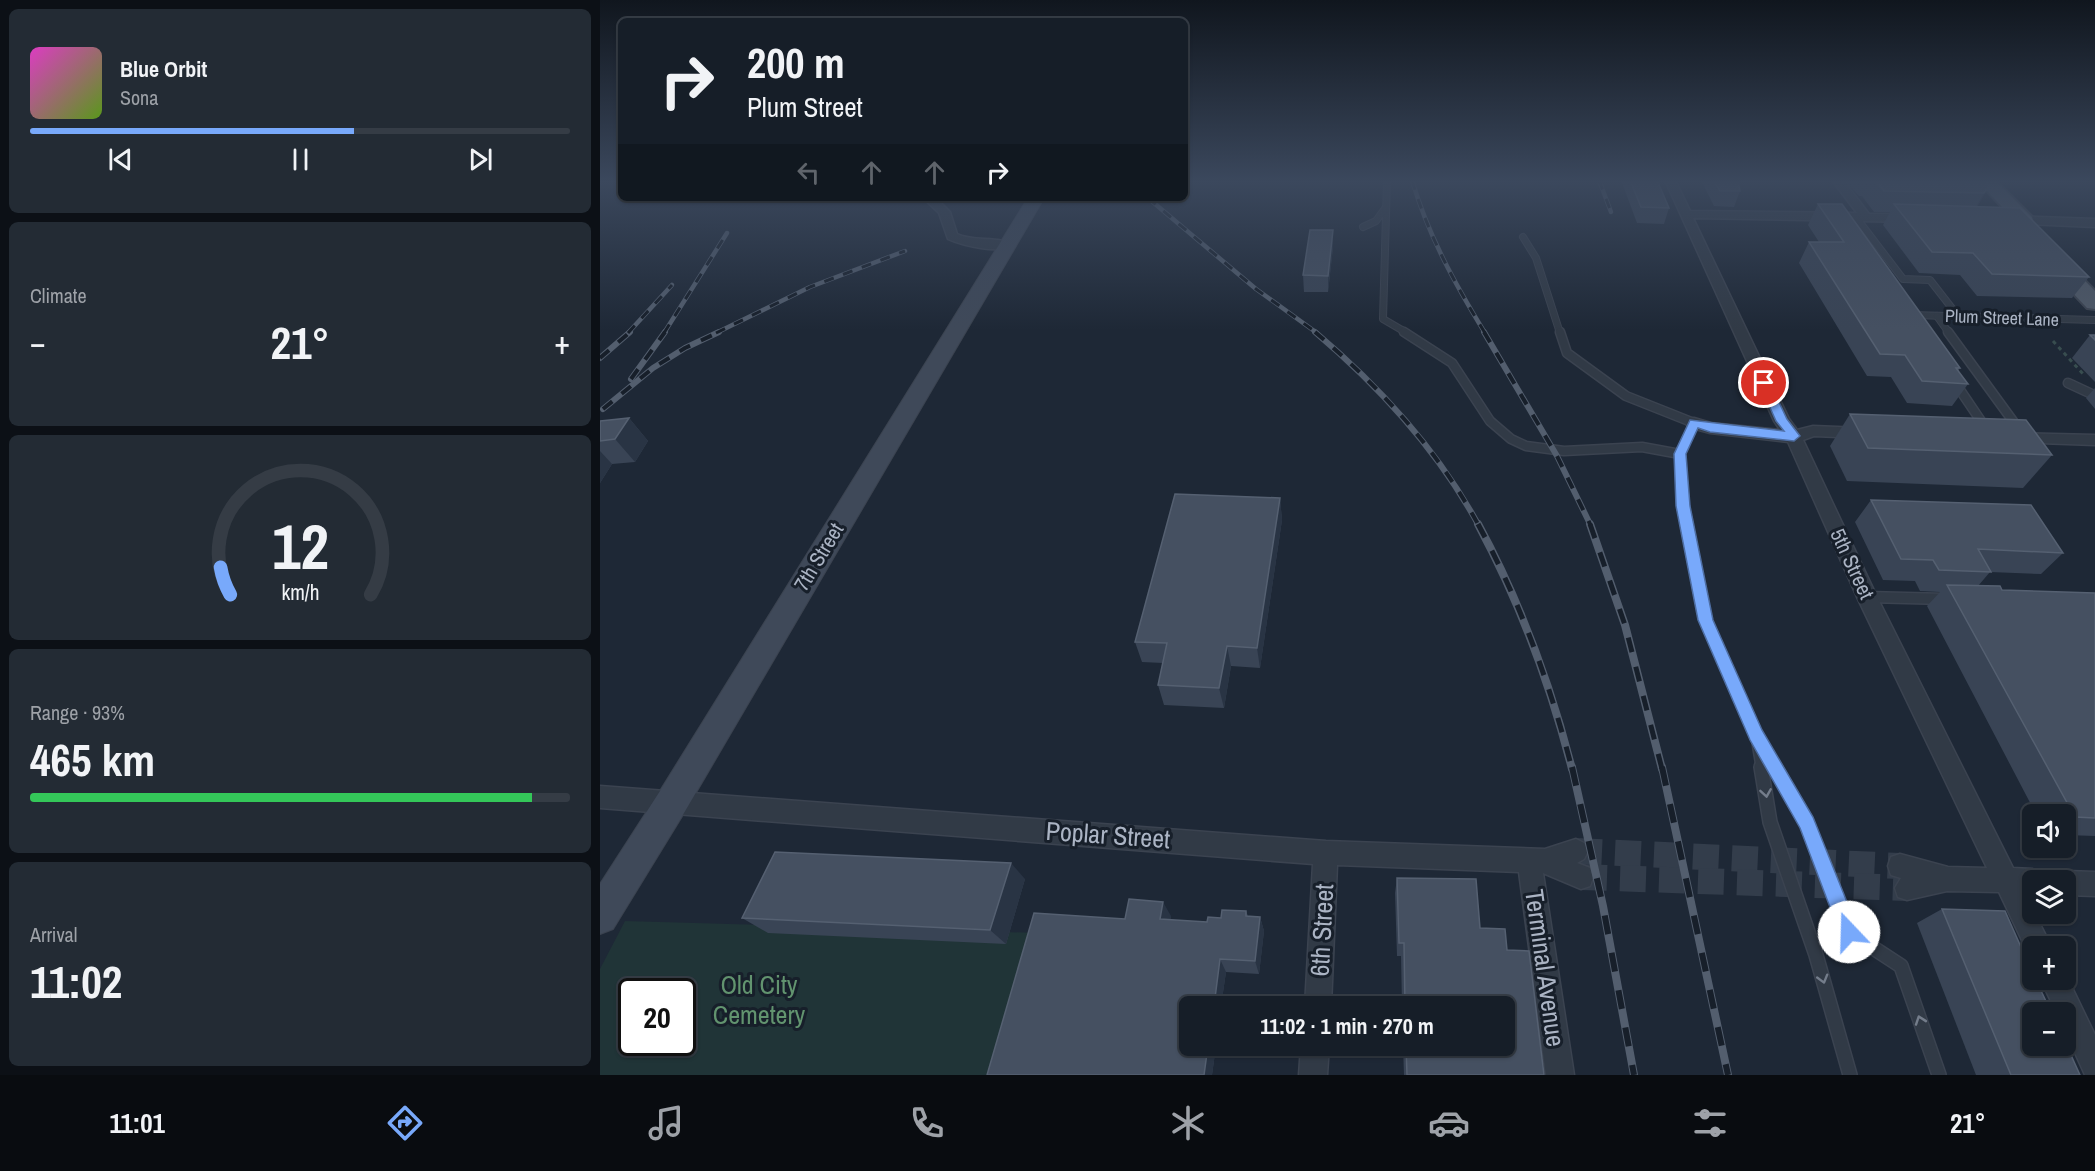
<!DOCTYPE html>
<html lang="en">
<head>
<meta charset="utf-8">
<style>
  :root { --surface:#161e28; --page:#232b34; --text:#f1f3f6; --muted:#9ea2a8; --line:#353c45; --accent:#78a9fb }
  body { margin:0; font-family:"Archivo Narrow",sans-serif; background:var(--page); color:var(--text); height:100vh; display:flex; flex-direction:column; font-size:22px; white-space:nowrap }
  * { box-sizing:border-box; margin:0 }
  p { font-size:20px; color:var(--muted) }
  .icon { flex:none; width:33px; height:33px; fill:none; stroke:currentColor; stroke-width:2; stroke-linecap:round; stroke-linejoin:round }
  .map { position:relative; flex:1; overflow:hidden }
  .panel { display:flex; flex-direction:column; gap:9px; padding:9px; background:#0c1016; width:600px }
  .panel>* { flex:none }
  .top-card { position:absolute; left:18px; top:18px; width:570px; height:183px; border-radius:9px; box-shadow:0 2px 4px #0004,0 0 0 2px var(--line); background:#161e28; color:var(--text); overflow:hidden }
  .fabs { position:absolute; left:1422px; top:804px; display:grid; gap:12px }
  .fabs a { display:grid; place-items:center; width:54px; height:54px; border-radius:9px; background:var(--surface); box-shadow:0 2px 4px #0004,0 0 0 2px var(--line); font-size:30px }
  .speed { position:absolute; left:18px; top:978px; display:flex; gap:12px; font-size:30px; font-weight:700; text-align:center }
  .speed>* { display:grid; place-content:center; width:78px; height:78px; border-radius:50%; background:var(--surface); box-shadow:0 2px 4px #0004,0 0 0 2px var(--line); line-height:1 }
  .speed .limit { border:3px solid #111; border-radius:9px; background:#fff; color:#111 }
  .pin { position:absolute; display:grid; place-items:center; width:51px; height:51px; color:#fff; margin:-26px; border:3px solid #fff; border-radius:50%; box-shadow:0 2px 6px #0007 }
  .me { position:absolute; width:66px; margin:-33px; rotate:339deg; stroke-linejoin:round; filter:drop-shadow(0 0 4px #0008) }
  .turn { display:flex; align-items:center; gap:21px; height:126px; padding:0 30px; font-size:27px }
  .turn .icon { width:78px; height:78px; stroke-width:2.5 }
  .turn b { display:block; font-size:42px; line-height:51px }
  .lanes { display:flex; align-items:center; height:57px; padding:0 30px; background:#0003; justify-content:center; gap:30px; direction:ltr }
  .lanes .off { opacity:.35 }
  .big { font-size:45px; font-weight:800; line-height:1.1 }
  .panel .tile { flex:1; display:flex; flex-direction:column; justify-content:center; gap:9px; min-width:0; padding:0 21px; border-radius:9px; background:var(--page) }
  .panel .dial { align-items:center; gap:0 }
  .dial svg { height:156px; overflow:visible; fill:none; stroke:var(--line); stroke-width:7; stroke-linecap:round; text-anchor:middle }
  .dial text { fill:var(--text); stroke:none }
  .song { display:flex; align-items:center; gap:18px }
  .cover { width:72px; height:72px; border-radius:9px; background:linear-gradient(135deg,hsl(310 70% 55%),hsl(90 70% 35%)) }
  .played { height:6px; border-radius:3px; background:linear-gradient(90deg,var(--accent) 60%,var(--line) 60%) }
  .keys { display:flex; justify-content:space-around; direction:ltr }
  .heat { display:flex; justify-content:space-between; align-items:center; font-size:33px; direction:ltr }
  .charge { height:9px; border-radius:4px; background:linear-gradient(90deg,#34c759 93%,var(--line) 0) }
  .trip { position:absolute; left:579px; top:996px; width:336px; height:60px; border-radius:9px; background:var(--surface); box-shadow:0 2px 4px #0004,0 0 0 2px var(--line); font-weight:800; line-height:60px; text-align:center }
  .tabs { display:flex; height:96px; justify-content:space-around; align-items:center; background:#090c10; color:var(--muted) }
  .tabs .icon { width:42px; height:42px }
  .tabs .current { color:var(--accent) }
  .tabs b { font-size:27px; color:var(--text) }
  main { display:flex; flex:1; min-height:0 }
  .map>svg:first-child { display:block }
</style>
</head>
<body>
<main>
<section class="panel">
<div class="tile">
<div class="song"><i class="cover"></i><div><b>Blue Orbit</b><p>Sona</p></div></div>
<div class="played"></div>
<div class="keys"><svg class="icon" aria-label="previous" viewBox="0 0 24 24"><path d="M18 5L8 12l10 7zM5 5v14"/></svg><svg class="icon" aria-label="pause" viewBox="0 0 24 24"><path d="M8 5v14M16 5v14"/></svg><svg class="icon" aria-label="next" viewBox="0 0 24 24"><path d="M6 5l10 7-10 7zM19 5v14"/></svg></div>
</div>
<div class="tile"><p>Climate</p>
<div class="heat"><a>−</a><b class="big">21°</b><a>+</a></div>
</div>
<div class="tile dial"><svg viewBox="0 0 100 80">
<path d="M14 69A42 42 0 1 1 86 69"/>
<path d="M14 69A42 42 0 0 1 9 55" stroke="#78a9fb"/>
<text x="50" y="56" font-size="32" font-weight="700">12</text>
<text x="50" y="72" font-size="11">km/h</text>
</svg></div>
<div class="tile"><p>Range · 93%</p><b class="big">465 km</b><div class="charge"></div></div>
<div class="tile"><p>Arrival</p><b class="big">11:02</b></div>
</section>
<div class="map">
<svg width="1495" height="1075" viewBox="0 0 1495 1075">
  <rect width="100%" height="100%" fill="#1e2836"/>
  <path fill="#203437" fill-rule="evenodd" d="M25,921l413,12 -41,142h-397v-106zM32,992h50v50h-50z"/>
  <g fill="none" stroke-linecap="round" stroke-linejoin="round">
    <g stroke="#333d4b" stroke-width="26" stroke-dasharray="26 13" stroke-linecap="butt">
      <polyline points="976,851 1300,866"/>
      <polyline points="981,877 1307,888"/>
    </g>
    <defs>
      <g id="lane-far3">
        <polyline points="787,180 783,319 807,333"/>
        <polyline points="1255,216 1303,279 1330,280 1358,316"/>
        <polyline points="763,227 776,221 786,207"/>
        <polyline points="923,237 936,258 960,333"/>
        <polyline points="1311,315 1495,320"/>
        <polyline points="1337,316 1349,333"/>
      </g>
      <g id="lane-far2">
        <polyline points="804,332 852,363 890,421 911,439 926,446 964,451 1042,447 1080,454"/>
        <polyline points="960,332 967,353 1026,396 1094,423 1080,454 1083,506 1087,526"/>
        <polyline points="1348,332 1418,428"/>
        <polyline points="1468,383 1494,395"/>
        <polyline points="1356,384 1385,427"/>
      </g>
      <g id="lane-far1">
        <polyline points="1087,524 1105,620 1156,735 1176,769"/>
        <polyline points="1267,597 1346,599"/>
        <polyline points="1157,740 1162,769"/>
      </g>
      <g id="lane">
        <polyline points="1161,767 1170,822 1216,955 1250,1075"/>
        <polyline points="1175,767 1207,823 1249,932 1301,966 1339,1075"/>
      </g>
      <g id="street">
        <polygon points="1065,180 1075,180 1090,211 1257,213 1232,180 1243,180 1269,214 1312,214 1318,218 1312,222 1093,218 1189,419 1197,430 1213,426 1262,428 1268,429 1270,433 1268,437 1262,438 1214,436 1203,440 1277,597 1413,868 1432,869 1441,872 1444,880 1432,880 1432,893 1425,893 1432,908 1432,914 1435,914 1451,946 1432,946 1432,957 1429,955 1399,892 1347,891 1307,900 1298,897 1295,888 1301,878 1291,875 1288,866 1291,857 1300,854 1348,867 1387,868 1257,597 1188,442 1110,433 1088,427 1086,423 1088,419 1094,418 1111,423 1180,430 1174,421"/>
        <path d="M323,198h13l14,14 7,22c17,8 44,2 55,11 -11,10 -51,0 -64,-6l-9,-26z"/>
        <polygon points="1409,216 1495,219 1495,227 1405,223 1403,220"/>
        <polygon points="1415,433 1495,435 1495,445 1409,442 1407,438 1409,434"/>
        <polygon points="0,786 726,841 945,849 976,839 984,843 988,851 984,859 977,863 990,868 993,877 990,886 981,889 943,873 974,1075 946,1075 919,872 737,865 731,1006 705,1006 713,864 0,808"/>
        <polygon points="1466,871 1495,872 1495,896 1466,895 1466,880 1455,880 1457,874"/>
        <polygon points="1466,975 1495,1035 1495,1075 1485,1075 1466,1033 1466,1012 1456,1012 1441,980 1466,980"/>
        <polygon points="701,1046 729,1046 727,1075 699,1075"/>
      </g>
      <polygon id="secondary" points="428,198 444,198 84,813 13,929 0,934 0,884 60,791"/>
      <polygon id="primary" points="1377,180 1395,180 1432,217 1437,232 1495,291 1495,309 1487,308 1421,238 1416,222"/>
    </defs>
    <use href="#lane-far3" stroke="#3b4350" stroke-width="8"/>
    <use href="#lane-far2" stroke="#3b4350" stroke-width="11"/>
    <use href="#lane-far1" stroke="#3b4350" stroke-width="13"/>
    <use href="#lane" stroke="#3b4350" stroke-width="16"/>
    <use href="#street" stroke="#3b4350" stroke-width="3"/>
    <use href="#secondary" stroke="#3b4350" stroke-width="2"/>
    <use href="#primary" stroke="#3b4350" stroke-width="4"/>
    <polyline stroke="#384d4f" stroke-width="3" stroke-dasharray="4 4" stroke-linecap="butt" points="1453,341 1484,375"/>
    <use href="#lane-far3" stroke="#313a46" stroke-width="6"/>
    <use href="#lane-far2" stroke="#313a46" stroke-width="8"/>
    <use href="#lane-far1" stroke="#313a46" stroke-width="10"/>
    <use href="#lane" stroke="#313a46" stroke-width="13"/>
    <use href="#street" fill="#313a46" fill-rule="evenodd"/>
    <use href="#secondary" fill="#3f4959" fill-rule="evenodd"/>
    <use href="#primary" fill="#4f5967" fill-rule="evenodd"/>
    <defs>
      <g id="rail-far3">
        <path d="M812,180c16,55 43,104 73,153"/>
        <polyline points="999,180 1011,212"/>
        <polyline points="548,198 656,289 717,333"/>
        <polyline points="28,333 72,285"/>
        <polyline points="64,333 127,233"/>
        <polyline points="116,333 210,287 305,251"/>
      </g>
      <g id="rail-far2">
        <path d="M715,332c65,55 123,118 164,194"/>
        <polyline points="884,332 957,456 991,526"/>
        <polyline points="0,358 30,332"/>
        <polyline points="31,379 65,332"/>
        <polyline points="3,409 53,368 85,348 119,332"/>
      </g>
      <g id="rail-far1">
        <path d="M878,524c42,78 72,159 94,245"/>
        <polyline points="990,524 1025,625 1062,769"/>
      </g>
      <g id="rail">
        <polyline points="972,767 1003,906 1034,1075"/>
        <polyline points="1062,767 1128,1075"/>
      </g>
    </defs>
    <use href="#rail-far3" stroke="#535e6e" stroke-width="4.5"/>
    <use href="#rail-far2" stroke="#535e6e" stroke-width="6"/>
    <use href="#rail-far1" stroke="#535e6e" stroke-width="8"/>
    <use href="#rail" stroke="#535e6e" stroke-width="8"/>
    <use href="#rail-far3" stroke="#171f2a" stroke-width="3" stroke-dasharray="10" stroke-linecap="butt"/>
    <use href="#rail-far2" stroke="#171f2a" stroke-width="4" stroke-dasharray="12" stroke-linecap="butt"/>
    <use href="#rail-far1" stroke="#171f2a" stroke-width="5" stroke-dasharray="15" stroke-linecap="butt"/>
    <use href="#rail" stroke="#171f2a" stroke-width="6" stroke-dasharray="19" stroke-linecap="butt"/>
  </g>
  <g fill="#394455">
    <polygon points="1021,180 1057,180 1069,208 1064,224 1037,223"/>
    <polygon points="1101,180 1138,180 1140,191 1134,207 1114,206"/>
    <polygon points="1244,180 1382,180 1389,186 1377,207 1489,277 1472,298 1377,296 1360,275 1319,273 1283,225 1290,212 1274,212 1262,196 1259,196"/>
    <polygon points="1218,204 1360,368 1358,371 1368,384 1352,406 1307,403 1291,377 1267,376 1199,263 1209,242 1219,242 1208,225"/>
    <polygon points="733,247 728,292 704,292 703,275"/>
    <polygon points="1490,335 1495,335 1495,382 1472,358"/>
    <polygon points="1495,388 1495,409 1486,398"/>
    <polygon points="1250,414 1452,455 1423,488 1247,481 1230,446"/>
    <polygon points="29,418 48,441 35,462 12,464 0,483 0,421"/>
    <polygon points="680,498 682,520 660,668 631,666 624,708 564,705 558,685 563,663 542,662 535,642"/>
    <polygon points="1271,500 1463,553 1441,574 1390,572 1378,586 1402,590 1495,593 1495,836 1466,835 1466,814 1436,814 1327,606 1340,592 1320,591 1315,581 1283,580 1255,522"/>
    <polygon points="797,878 880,928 907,950 944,1075 804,1075 803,1046 904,1046 904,1006 802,1006 801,956 797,956 795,893"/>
    <polygon points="425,879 406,944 168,933 142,918"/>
    <polygon points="1342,909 1480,1075 1376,1075 1317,923"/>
    <polygon points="646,911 648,916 660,917 664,931 659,974 626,972 621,1006 590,1006 590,1046 616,1046 612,1075 387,1075 571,916 570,920 607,922"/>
  </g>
  <g fill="#293444">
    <polygon points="1389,186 1377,207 1372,214 1384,193"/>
    <polygon points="733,230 733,247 728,292 728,276"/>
    <polygon points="29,418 48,441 35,462 15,439"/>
    <polygon points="0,451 12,464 0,483"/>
    <polygon points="680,498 682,520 660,668 657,648"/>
    <polygon points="627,646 631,666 624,708 619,688"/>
    <polygon points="411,863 425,879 406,944 390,930"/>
    <polygon points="563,902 571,916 568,933 560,919"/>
    <polygon points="660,917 664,931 659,974 655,961"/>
    <polygon points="620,959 626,972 621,1006 614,1006"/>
    <polygon points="608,1046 616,1046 612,1075 604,1075"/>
  </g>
  <g fill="#455061" stroke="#556071" stroke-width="1.5">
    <polygon points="1030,180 1057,180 1069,208 1041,207"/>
    <polygon points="1114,180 1138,180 1140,191 1120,191"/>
    <polygon points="1275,180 1382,180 1389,186 1384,193 1284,191"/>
    <polygon points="1218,204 1242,204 1360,368 1356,368 1368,384 1322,381 1305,355 1280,354 1209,242 1244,242"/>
    <polygon points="1294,204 1420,208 1489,277 1392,274 1373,253 1332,252"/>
    <polygon points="710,230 733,230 728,276 703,275"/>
    <polygon points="1490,335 1495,335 1495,340"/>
    <polygon points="1250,414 1426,420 1452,455 1268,448"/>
    <polygon points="29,418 15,439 0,441 0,421"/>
    <polygon points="575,494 680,498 657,648 627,646 619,688 558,685 567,643 535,642"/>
    <polygon points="1271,500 1431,505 1463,553 1378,549 1391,572 1339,570 1333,560 1301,559"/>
    <polygon points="1347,585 1400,586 1402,590 1495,593 1495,818 1475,817"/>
    <polygon points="175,852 411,863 390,930 142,918"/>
    <polygon points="797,878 876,879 880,928 905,929 907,950 929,951 944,1075 807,1075 806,1046 904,1046 904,1006 805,1006 804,943 799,943"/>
    <polygon points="529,899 563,902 560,919 607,922 608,917 621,918 622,910 646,911 646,916 660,917 655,961 620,959 614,1006 590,1006 590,1046 608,1046 604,1075 387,1075 434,913 525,919"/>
    <polygon points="1342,909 1405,911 1432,972 1432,980 1436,980 1451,1012 1432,1012 1432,1046 1466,1046 1466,1044 1480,1075 1411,1075"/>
  </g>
  <defs><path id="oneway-chevron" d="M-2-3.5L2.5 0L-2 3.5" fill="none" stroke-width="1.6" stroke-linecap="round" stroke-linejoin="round" transform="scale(1.5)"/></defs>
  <g stroke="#747d8b">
    <use href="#oneway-chevron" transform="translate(1166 793) rotate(81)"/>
    <use href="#oneway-chevron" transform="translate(1223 979) rotate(74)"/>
    <use href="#oneway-chevron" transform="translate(1320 1020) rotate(-109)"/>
  </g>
  <linearGradient id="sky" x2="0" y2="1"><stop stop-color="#10161e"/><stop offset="0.55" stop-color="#3b485d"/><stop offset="1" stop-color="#3b485d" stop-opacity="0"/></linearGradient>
  <rect width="1495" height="330" fill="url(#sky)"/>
  <polygon fill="#78a9fb" stroke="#4e6ea3" stroke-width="1.5" points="1164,379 1170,383 1187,419 1200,436 1194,441 1110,432 1098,428 1086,454 1090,506 1113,620 1162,730 1213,817 1259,932 1256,939 1249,941 1242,939 1200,828 1150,740 1098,620 1076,506 1074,454 1090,420 1184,431 1176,421 1159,383"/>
  <g text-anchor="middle" stroke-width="6" stroke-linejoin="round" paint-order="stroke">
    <g font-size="18" fill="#abb4c4" stroke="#171f2a">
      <text transform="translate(1402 318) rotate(2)" y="6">Plum Street Lane</text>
    </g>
    <g font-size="21" fill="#abb4c4" stroke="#171f2a">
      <text transform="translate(219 557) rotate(-59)" y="7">7th Street</text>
      <text transform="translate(1252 564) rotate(65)" y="7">5th Street</text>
    </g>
    <g font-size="26" fill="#abb4c4" stroke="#171f2a">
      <text transform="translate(508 835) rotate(4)" y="9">Poplar Street</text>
      <text transform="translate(722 930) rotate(-87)" y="9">6th Street</text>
      <text transform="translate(945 968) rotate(82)" y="9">Terminal Avenue</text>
    </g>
    <g font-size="26" fill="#62946f" stroke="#171f2a">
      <text x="159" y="994">Old City<tspan x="159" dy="30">Cemetery</tspan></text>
    </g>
  </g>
</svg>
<div class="fabs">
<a><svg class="icon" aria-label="sound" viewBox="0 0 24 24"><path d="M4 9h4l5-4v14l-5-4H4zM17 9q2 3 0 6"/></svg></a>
<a><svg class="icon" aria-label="layers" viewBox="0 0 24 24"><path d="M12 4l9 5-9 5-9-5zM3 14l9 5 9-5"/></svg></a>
<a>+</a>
<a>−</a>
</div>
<div class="speed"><div class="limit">20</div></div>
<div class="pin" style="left:1164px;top:383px;background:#d93025"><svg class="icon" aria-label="arrive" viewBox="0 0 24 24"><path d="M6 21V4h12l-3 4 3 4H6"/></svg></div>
<svg class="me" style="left:1249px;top:932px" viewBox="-20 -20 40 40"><circle r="19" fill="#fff"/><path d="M0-13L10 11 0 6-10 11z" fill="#78a9fb"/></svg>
<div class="trip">11:02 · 1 min · 270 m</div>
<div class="top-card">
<div class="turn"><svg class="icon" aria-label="right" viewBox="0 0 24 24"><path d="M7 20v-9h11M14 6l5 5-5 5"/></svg><div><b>200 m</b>Plum Street</div></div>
<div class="lanes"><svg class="icon off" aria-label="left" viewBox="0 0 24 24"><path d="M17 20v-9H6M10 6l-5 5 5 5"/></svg><svg class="icon off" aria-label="ahead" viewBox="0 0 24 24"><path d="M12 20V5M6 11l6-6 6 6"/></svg><svg class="icon off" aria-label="ahead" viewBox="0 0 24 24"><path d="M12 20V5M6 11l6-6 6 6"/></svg><svg class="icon" aria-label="right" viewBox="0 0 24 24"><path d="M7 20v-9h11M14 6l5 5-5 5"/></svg></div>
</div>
</div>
</main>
<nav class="tabs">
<b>11:01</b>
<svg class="icon current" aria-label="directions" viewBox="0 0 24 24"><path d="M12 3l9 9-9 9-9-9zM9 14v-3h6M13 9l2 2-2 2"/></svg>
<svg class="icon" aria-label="music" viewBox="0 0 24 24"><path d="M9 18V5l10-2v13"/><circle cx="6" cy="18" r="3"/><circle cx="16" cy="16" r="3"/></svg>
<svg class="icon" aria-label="phone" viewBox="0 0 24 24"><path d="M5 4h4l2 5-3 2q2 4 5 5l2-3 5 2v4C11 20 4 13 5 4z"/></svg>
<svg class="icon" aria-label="climate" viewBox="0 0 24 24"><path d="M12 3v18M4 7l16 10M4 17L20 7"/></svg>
<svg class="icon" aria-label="car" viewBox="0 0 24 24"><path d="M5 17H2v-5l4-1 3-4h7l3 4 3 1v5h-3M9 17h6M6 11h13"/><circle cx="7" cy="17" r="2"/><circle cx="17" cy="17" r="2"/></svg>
<svg class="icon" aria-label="filters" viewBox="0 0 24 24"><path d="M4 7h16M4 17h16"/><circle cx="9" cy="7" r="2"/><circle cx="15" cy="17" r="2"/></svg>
<b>21°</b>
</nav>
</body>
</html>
